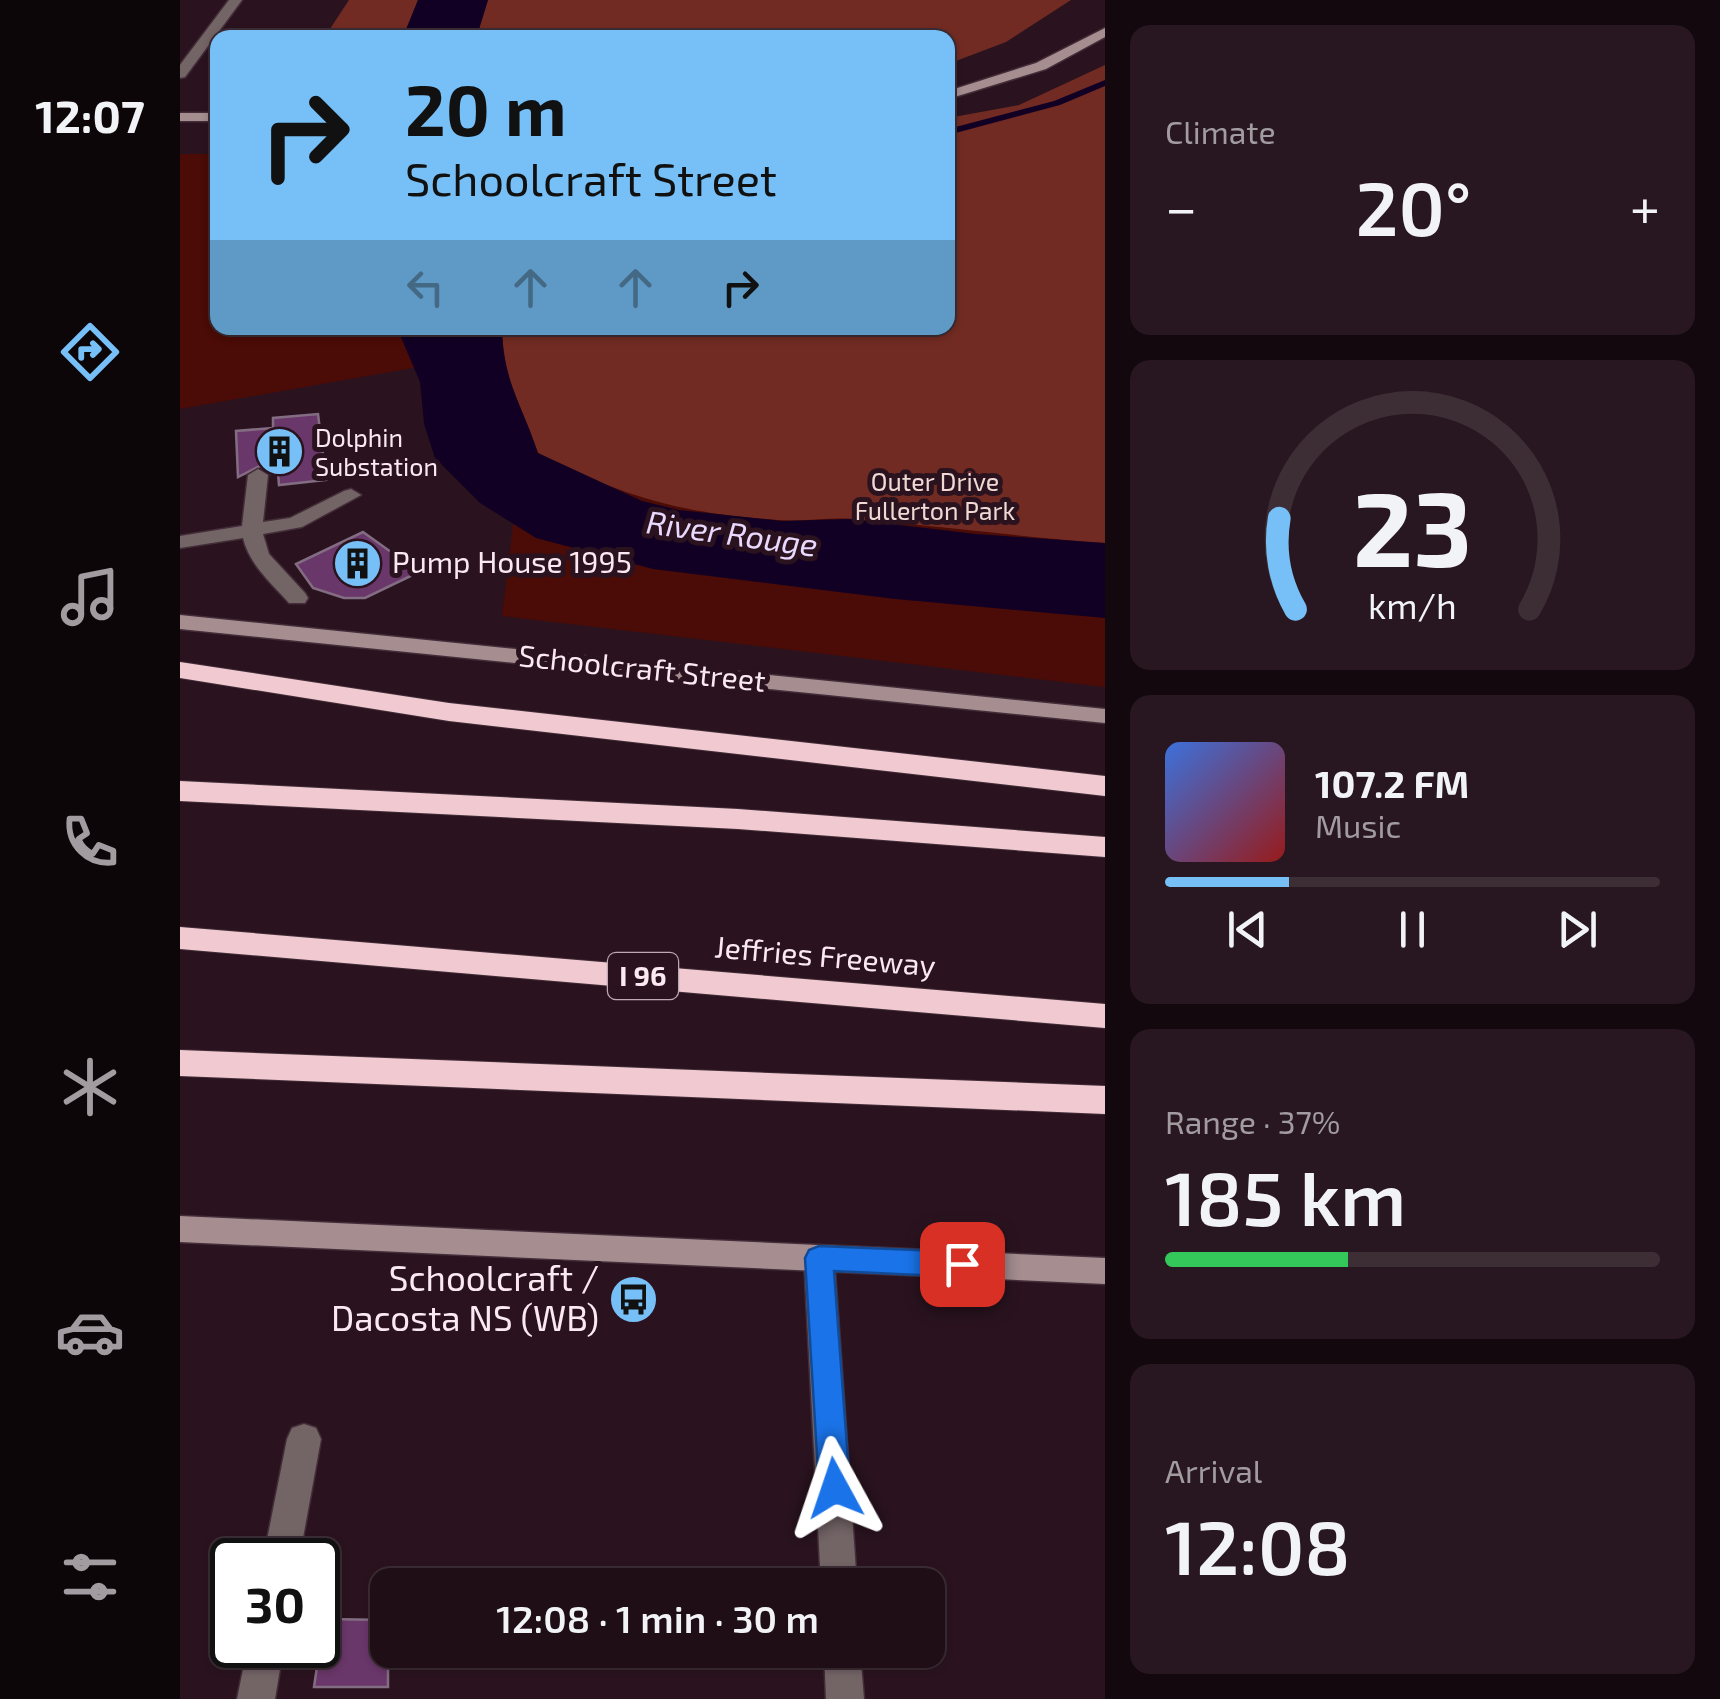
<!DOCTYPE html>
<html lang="en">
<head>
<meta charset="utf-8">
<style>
  :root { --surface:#200e17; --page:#281720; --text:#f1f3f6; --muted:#a29ca1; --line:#3d2e36; --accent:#77c0f7 }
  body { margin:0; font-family:"Exo 2",sans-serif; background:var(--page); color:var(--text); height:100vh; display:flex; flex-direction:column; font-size:38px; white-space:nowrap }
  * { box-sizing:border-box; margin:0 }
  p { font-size:32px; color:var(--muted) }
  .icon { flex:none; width:55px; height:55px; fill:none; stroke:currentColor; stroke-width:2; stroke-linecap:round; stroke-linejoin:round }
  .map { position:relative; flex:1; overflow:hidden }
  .details { display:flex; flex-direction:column; gap:25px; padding:25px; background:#12080d; width:615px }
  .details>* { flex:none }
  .banner { position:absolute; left:30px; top:30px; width:745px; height:305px; border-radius:20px; box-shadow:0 2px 8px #0004,0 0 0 2px var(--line); background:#77c0f7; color:#111; overflow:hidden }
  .speed { position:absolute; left:30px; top:1538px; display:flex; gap:20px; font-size:50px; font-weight:700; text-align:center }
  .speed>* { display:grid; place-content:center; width:130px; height:130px; border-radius:50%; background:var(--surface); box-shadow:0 2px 8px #0004,0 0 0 2px var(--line); line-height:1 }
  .speed .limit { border:5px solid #111; border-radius:15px; background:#fff; color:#111 }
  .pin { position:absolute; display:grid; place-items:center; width:85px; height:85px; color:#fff; margin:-42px; border-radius:20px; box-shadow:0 5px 15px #0006 }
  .me { position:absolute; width:110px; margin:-55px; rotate:355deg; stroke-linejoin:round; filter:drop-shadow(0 0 8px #0008) }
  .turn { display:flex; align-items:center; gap:35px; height:210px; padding:0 30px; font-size:45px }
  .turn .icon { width:130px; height:130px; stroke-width:2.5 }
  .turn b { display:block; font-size:70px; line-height:85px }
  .lanes { display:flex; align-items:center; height:95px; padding:0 30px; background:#0003; justify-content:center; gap:50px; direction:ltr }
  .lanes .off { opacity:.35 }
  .big { font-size:75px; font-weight:600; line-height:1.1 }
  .details .tile { flex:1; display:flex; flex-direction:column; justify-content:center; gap:15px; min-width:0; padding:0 35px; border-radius:20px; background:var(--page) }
  .details .dial { align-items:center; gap:0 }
  .dial svg { height:260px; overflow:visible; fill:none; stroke:var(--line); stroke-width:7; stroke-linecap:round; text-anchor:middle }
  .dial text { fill:var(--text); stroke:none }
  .song { display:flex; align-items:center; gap:30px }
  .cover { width:120px; height:120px; border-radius:15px; background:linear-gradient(135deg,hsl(220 70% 55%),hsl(0 70% 35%)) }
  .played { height:10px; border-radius:5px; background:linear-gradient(90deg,var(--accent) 25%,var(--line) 25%) }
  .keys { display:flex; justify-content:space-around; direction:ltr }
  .heat { display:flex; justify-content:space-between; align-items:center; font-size:55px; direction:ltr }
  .charge { height:15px; border-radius:8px; background:linear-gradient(90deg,#34c759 37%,var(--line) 0) }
  .trip { position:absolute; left:190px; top:1568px; width:575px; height:100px; border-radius:20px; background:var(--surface); box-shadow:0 2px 8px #0004,0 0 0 2px var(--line); font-weight:600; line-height:100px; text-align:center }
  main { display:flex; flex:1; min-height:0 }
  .tab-bar { display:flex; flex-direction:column; width:180px; justify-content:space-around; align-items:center; background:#0d0609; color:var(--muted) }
  .tab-bar .icon { width:70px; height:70px }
  .tab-bar .selected { color:var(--accent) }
  .tab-bar b { font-size:45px; color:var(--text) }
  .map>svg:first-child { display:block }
</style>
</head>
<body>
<main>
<nav class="tab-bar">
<b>12:07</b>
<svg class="icon selected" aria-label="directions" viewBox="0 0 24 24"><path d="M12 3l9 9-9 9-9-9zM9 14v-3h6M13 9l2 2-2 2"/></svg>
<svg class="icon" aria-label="music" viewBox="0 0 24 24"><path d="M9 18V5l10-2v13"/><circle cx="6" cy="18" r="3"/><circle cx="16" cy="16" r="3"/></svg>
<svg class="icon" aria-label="phone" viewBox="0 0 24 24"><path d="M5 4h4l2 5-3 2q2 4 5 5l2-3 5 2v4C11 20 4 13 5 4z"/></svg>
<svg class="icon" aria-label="climate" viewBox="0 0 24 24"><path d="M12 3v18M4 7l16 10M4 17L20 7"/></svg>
<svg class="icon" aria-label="car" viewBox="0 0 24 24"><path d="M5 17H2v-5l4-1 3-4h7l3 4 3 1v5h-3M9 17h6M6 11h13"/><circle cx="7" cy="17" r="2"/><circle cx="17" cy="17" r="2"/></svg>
<svg class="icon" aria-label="filters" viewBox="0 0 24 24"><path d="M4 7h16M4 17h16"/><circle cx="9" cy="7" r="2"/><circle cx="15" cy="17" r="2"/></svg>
</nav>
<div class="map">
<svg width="925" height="1699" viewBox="0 0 925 1699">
  <rect width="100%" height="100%" fill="#2a131f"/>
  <polygon fill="#4b0b06" points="0,154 37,154 38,328 768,328 925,158 925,687 322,616 340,467 295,357 0,409"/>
  <g fill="#712b22">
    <polygon points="169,0 238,0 223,37 144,38"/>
    <polygon points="308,0 891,0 826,42 768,64 768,38 301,38 299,29"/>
    <path d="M925,65v478c-84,-6 -167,-17 -251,-24 -25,-2 -51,3 -76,1 -93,-6 -157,-23 -240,-67 -16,-49 -35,-71 -36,-125h446v-210l71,-13z"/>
  </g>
  <g fill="#120024">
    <polygon points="238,0 308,0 299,29 301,37 223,37"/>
    <path d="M217,328h105c1,54 20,76 36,125l104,48 37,9 103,11 67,-2 127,15 129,9v75l-210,-19 -242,-30 -117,-31 -56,-35 -45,-45 -11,-34 -4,-42z"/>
  </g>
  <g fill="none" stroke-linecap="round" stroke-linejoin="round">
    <polygon fill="#120024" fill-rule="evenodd" points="925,80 925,86 880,105 768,135 768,129 874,101"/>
  </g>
  <g fill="#693769" stroke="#836d83" stroke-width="2.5">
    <polygon points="138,414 146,480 99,485 98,473 91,474 80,466 58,477 56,431 93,428 93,418"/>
    <polygon points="183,532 239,572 185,598 164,598 133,588 116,564"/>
    <polygon points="144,1619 208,1620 208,1687 134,1687"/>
  </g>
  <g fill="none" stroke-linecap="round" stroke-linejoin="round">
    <defs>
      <g id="lane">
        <path d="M78,469l10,6 -5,47 27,-4 54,-27 7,-2 10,6 -59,32 -39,7 6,20 36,39 3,5 -3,5h-16c-18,-20 -40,-39 -46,-65l-63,10v-12l62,-10 6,-51z"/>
        <polygon points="124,1424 136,1428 141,1439 119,1560 83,1560 107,1439 112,1428"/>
        <polygon points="68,1645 104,1645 95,1699 57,1699"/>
      </g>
      <g id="street">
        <polygon points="49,0 62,0 5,77 0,78 0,65"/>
        <polygon points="639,1245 650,1249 654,1258 677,1585 641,1585 624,1258 628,1249"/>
        <polygon points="644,1650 680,1650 684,1699 646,1699"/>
      </g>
      <g id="secondary">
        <polygon points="925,28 925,37 866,69 768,99 768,91 856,63"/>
        <rect x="0" y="113" width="38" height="8"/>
        <polygon points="0,615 925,709 925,723 0,629"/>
        <polygon points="0,1216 925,1258 925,1284 0,1242"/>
      </g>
      <g id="highway">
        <polygon points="0,662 269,703 925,776 925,796 269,721 0,678"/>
        <polygon points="0,781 558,809 925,837 925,857 558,829 0,801"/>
        <polygon points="0,927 925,1004 925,1028 0,949"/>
        <polygon points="0,1050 925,1086 925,1114 0,1076"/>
      </g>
    </defs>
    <use href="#lane" stroke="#432d38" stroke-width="3"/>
    <use href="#street" stroke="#432d38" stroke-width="3"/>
    <use href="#secondary" stroke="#432d38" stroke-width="3"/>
    <use href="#highway" stroke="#432d38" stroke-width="2"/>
    <use href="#lane" fill="#736466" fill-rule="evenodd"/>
    <use href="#street" fill="#736466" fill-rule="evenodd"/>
    <use href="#secondary" fill="#a58d90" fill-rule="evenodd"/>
    <use href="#highway" fill="#f0cad0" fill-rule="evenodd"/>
  </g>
  <polygon fill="#1a73e8" stroke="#114b97" stroke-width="2.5" points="639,1246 782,1252 792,1256 796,1264 792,1273 782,1277 654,1271 670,1488 666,1499 655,1503 644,1499 639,1488 625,1258 629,1250"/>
  <defs>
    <symbol id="building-disc" viewBox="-11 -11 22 22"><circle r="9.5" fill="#77c0f7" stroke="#2a131f"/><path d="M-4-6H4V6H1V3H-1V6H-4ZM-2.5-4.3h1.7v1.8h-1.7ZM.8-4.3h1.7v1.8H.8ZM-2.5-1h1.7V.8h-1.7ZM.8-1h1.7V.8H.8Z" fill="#111"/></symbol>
    <symbol id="bus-disc" viewBox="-11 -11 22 22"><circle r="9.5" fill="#77c0f7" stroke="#2a131f"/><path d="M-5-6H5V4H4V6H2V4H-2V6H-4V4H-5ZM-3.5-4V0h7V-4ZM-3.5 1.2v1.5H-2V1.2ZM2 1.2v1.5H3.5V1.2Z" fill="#111"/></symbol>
  </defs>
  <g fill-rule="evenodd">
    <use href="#building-disc" x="72" y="424" width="55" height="55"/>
    <use href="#building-disc" x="150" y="536" width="55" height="55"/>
    <use href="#bus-disc" x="426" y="1272" width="55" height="55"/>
  </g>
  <g text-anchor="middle" stroke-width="10" stroke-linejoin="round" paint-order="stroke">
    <g font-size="25" fill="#fbe9f2" stroke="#2a131f" text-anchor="start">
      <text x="135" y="447">Dolphin<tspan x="135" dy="29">Substation</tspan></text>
    </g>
    <g font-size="25" fill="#f0d9d5" stroke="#2a131f">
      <text x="755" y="491">Outer Drive<tspan x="755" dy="29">Fullerton Park</tspan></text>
    </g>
    <rect fill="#2a131f" stroke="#bca9b3" stroke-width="2.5" x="428" y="953" width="70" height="46" rx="8"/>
    <g font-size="28" font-weight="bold" fill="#fbe9f2">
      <text x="463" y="986">I 96</text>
    </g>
    <g font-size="30" fill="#fbe9f2" stroke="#2a131f" text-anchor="start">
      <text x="212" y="573">Pump House 1995</text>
    </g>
    <g font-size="30" fill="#fbe9f2" stroke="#2a131f">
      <text transform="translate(462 669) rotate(6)" y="10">Schoolcraft Street</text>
      <text transform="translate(645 957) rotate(5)" y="10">Jeffries Freeway</text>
    </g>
    <g font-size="32" font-style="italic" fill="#e9d9fe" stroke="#2a131f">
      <text transform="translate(552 534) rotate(8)" y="11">River Rouge</text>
    </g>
    <g font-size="35" fill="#fbe9f2" stroke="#2a131f" text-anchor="end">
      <text x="419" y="1291">Schoolcraft /<tspan x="419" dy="40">Dacosta NS (WB)</tspan></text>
    </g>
  </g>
</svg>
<div class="speed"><div class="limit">30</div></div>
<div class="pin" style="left:782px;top:1264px;background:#d93025"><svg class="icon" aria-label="arrive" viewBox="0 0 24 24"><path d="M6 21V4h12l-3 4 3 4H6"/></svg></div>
<svg class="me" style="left:655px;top:1488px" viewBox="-20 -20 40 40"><path d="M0-17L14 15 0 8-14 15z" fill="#1a73e8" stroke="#fff" stroke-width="4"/></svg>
<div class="trip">12:08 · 1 min · 30 m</div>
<div class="banner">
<div class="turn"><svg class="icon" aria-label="right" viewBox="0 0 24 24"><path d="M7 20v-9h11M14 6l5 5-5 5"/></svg><div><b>20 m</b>Schoolcraft Street</div></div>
<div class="lanes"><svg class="icon off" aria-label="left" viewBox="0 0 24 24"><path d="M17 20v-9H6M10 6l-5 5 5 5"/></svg><svg class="icon off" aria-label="ahead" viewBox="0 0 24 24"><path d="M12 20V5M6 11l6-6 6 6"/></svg><svg class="icon off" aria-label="ahead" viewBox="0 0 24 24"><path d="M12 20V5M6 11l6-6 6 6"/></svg><svg class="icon" aria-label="right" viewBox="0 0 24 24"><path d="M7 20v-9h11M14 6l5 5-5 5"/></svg></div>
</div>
</div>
<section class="details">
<div class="tile"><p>Climate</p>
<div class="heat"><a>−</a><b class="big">20°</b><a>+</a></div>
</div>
<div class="tile dial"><svg viewBox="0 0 100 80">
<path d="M14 69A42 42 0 1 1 86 69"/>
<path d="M14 69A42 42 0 0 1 9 41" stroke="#77c0f7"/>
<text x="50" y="56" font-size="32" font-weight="700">23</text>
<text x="50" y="72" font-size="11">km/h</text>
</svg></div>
<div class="tile">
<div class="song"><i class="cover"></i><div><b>107.2 FM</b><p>Music</p></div></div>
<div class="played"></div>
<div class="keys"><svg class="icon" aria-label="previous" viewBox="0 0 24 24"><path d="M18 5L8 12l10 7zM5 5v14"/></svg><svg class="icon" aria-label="pause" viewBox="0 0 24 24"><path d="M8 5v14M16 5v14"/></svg><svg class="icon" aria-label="next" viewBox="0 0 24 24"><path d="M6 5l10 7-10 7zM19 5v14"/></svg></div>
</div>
<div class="tile"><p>Range · 37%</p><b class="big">185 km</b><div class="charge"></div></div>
<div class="tile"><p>Arrival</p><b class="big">12:08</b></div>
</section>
</main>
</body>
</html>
